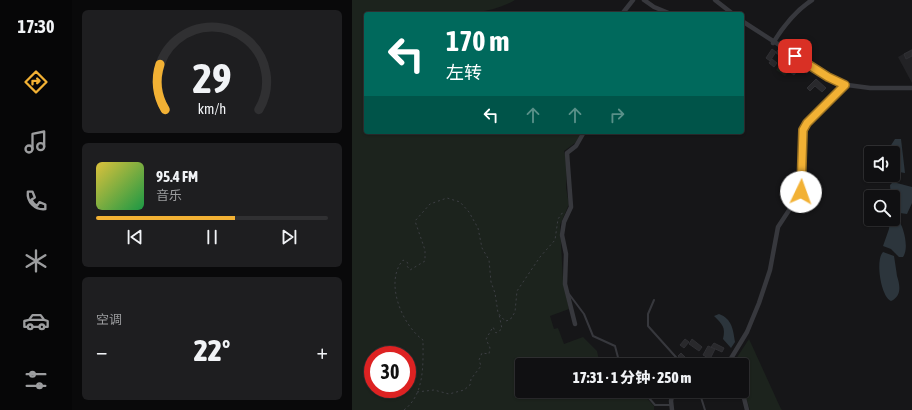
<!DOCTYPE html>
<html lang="zh">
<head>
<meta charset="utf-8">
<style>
  :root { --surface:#101012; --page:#1e1e20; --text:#f1f3f6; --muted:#9c9d9f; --line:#303032; --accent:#f2b134 }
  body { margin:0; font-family:"Asap Condensed","Noto Sans SC",sans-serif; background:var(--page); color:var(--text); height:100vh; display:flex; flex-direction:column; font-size:15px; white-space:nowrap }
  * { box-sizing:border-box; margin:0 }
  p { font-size:13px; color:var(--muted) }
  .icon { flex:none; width:22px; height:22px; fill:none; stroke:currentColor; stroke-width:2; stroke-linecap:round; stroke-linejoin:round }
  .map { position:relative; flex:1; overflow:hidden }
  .sheet { display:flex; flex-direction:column; gap:10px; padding:10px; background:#09090a; width:280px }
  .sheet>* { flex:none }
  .banner { position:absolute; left:12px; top:12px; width:380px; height:122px; border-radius:4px; box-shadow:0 1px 3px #0004,0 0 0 1px var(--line); background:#00695c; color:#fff; overflow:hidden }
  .buttons { position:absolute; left:512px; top:146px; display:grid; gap:8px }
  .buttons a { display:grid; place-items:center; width:36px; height:36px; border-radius:4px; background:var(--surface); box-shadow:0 1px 3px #0004,0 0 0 1px var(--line); font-size:20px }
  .speed { position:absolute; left:12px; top:346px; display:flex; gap:8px; font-size:20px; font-weight:700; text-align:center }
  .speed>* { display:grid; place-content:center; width:52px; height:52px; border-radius:50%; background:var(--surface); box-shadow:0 1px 3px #0004,0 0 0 1px var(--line); line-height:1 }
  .speed .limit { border:6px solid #d22; background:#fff; color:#111 }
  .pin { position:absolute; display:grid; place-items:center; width:34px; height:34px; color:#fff; margin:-17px; border-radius:8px; box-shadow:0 2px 6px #0006 }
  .me { position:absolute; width:44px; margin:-22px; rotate:3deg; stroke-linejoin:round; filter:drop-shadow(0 0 3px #0008) }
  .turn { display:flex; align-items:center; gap:14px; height:84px; padding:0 16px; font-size:18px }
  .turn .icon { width:52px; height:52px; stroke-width:2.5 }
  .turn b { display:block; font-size:28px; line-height:34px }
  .lanes { display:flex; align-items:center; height:38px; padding:0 16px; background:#0003; justify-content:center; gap:20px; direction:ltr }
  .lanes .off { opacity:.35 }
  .big { font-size:30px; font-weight:800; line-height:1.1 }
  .sheet .tile { flex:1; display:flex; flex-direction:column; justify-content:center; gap:6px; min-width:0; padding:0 14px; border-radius:6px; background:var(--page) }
  .sheet .dial { align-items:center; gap:0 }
  .dial svg { height:104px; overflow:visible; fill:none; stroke:var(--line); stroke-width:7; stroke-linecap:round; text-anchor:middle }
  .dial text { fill:var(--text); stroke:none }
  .song { display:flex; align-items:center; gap:12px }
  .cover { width:48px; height:48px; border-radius:6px; background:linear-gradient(135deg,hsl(50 70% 55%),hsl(140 70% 35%)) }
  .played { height:4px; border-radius:2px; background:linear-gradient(90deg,var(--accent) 60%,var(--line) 60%) }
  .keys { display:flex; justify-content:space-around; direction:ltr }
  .heat { display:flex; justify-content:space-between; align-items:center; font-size:22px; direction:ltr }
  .trip { position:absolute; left:163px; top:358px; width:234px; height:40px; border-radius:4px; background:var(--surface); box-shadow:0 1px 3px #0004,0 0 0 1px var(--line); font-weight:800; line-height:40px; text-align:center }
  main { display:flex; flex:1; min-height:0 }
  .tabs { display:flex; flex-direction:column; width:72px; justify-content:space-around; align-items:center; background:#060607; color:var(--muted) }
  .tabs .icon { width:28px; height:28px }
  .tabs .on { color:var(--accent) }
  .tabs b { font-size:18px; color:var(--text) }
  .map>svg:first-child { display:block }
</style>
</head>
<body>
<main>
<nav class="tabs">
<b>17:30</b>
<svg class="icon on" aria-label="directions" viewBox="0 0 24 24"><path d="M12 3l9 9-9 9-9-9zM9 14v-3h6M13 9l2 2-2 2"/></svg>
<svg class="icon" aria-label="music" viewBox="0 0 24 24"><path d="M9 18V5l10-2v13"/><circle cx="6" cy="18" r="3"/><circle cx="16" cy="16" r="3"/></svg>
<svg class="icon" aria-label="phone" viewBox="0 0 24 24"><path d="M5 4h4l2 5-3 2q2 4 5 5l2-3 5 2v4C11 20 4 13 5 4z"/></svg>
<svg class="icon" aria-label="climate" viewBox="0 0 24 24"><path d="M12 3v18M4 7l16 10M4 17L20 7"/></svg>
<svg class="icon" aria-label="car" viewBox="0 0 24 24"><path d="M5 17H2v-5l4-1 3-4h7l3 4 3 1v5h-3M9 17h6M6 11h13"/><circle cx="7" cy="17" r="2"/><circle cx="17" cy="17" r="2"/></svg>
<svg class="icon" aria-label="filters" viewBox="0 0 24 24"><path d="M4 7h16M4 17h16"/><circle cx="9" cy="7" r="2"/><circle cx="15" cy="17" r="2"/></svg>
</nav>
<section class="sheet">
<div class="tile dial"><svg viewBox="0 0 100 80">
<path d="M14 69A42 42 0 1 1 86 69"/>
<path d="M14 69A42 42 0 0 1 10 34" stroke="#f2b134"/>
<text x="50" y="56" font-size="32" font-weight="700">29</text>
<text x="50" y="72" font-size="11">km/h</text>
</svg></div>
<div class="tile">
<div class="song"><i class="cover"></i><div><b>95.4 FM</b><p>音乐</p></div></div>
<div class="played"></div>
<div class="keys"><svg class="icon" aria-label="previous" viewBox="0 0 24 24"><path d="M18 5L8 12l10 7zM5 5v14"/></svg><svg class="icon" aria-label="pause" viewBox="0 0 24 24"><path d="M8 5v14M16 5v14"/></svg><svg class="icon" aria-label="next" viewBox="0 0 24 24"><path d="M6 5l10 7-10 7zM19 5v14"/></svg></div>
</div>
<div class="tile"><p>空调</p>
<div class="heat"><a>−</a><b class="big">22°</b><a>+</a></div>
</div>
</section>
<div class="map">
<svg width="560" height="410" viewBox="0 0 560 410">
  <rect width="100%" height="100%" fill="#161618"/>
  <polygon fill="#222225" points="560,49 560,83 546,57"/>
  <g fill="#1c231d" fill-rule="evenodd">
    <path d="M0,0h163c-37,22 -106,14 -149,14v118h216l-7,11 -11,8 3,12 -1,25 3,16 -9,21 3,55 6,29 -19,7 4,13 4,-1 6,16 19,-7 14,14 3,14h-78v26h118l14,15v4h-302zM21,355h34v34h-34z"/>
    <polygon points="435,54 445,61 433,76 424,70"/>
    <polygon points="397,339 429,409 430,410 398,410 390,384 390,365 380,365"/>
  </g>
  <g fill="#2c353c">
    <polygon points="543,139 549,139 553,173 541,171 541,153 534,153"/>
    <polygon points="541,182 560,187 560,203 555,214 541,212 541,197 539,197 538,185"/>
    <path d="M541,214c10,6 17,34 10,43h-4l-8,-8 -8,-3 6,-17 1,-10h3z"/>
    <path d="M531,252l11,4c1,6 2,13 3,20 3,9 5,20 -6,25 -10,-4 -16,-41 -8,-49z"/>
    <path d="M367,314c13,5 14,15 16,28l-4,6 -8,-9c3,-12 -1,-15 -9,-23z"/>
  </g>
  <g fill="#29292c" stroke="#303034">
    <polygon points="420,49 424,52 418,61 414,58"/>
    <polygon points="426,50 433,54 430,57 424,53"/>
    <polygon points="560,50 560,56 554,59 552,54"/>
    <polygon points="420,59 425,63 422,67 417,63"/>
    <polygon points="447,61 450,64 442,75 438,72"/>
    <polygon points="451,65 458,69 455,73 448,69"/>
    <polygon points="464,79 474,88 470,92 463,86 458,91 455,88"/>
    <polygon points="333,339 337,342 332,348 328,345"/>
    <polygon points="340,339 350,347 347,351 337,344"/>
    <polygon points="362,343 372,348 370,352 359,347"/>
    <polygon points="356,346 363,349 358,359 351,355"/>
    <polygon points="329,353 334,358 332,361 326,356"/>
    <polygon points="318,359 320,362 316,365 310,365"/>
  </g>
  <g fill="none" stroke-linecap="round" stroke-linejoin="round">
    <g stroke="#3d3f44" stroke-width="1" stroke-dasharray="2 3" stroke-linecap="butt">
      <polyline points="65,392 82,390 97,394 112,390 118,385 119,379 129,366 127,360 130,353 137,354 138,348 134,339 141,327 144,333 150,329 147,314"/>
      <path d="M52,410c21,-16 19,-46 19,-70 -21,-15 -39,-58 -20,-80l5,3 -1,3 3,4 15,-9v-11l-10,-29 15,-17 17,-6 13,4 9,10 9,16 4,20 7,12 2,22 4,11 3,20 7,8 5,-1 5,-8 2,-21 23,-34 15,-17 3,-21 5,-7"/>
    </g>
    <g stroke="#37383d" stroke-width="2">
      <polyline points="217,294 232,314 241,336 263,346 268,365"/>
      <polyline points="302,300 296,314 296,326 331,365"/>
      <polyline points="291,391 303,405 319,405"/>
      <polyline points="347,391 353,410"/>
    </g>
    <g stroke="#37383d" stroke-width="4.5">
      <polyline points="292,0 302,7 319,14"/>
      <polyline points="363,0 381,14"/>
      <polyline points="270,14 281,0"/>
      <polyline points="390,21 488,84 518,88 560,88"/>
      <path d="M421,43c11,-18 22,-32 39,-43"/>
      <polyline points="223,324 213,284 214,254 210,235 212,222 219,207 215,153 224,146 232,132"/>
      <polyline points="332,365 336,362 341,365"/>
      <polyline points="375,365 395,332 407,303 418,270 426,227 449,192 451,182 450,137 455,123 493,85"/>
      <polyline points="390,390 395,410"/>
      <polyline points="320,410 319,401 321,391"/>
    </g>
  </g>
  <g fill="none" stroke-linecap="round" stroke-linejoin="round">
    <defs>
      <polyline id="route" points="443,56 476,77 493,85 455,123 451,130 449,192"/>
    </defs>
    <use href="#route" stroke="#9d7322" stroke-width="10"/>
    <use href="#route" stroke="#f2b134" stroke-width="7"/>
  </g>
</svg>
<div class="buttons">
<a><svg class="icon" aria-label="sound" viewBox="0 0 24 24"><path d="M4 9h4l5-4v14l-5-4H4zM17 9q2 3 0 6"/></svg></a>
<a><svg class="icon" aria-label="search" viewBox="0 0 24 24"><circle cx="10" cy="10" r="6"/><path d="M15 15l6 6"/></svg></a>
</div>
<div class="speed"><div class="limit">30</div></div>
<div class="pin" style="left:443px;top:56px;background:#d93025"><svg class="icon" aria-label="arrive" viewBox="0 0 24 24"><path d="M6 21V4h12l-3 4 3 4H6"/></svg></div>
<svg class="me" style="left:449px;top:192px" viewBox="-20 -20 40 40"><circle r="19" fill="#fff"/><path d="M0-13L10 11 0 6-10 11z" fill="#f2b134"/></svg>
<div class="trip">17:31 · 1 分钟 · 250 m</div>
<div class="banner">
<div class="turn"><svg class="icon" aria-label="left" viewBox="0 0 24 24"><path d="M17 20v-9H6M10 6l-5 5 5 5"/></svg><div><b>170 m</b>左转</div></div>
<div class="lanes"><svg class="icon" aria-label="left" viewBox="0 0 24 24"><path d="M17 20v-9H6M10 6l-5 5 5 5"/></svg><svg class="icon off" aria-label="ahead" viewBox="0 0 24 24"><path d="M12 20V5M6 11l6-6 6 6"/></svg><svg class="icon off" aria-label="ahead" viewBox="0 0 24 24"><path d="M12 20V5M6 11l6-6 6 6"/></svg><svg class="icon off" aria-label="right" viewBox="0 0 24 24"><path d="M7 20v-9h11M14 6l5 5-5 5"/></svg></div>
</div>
</div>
</main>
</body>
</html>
